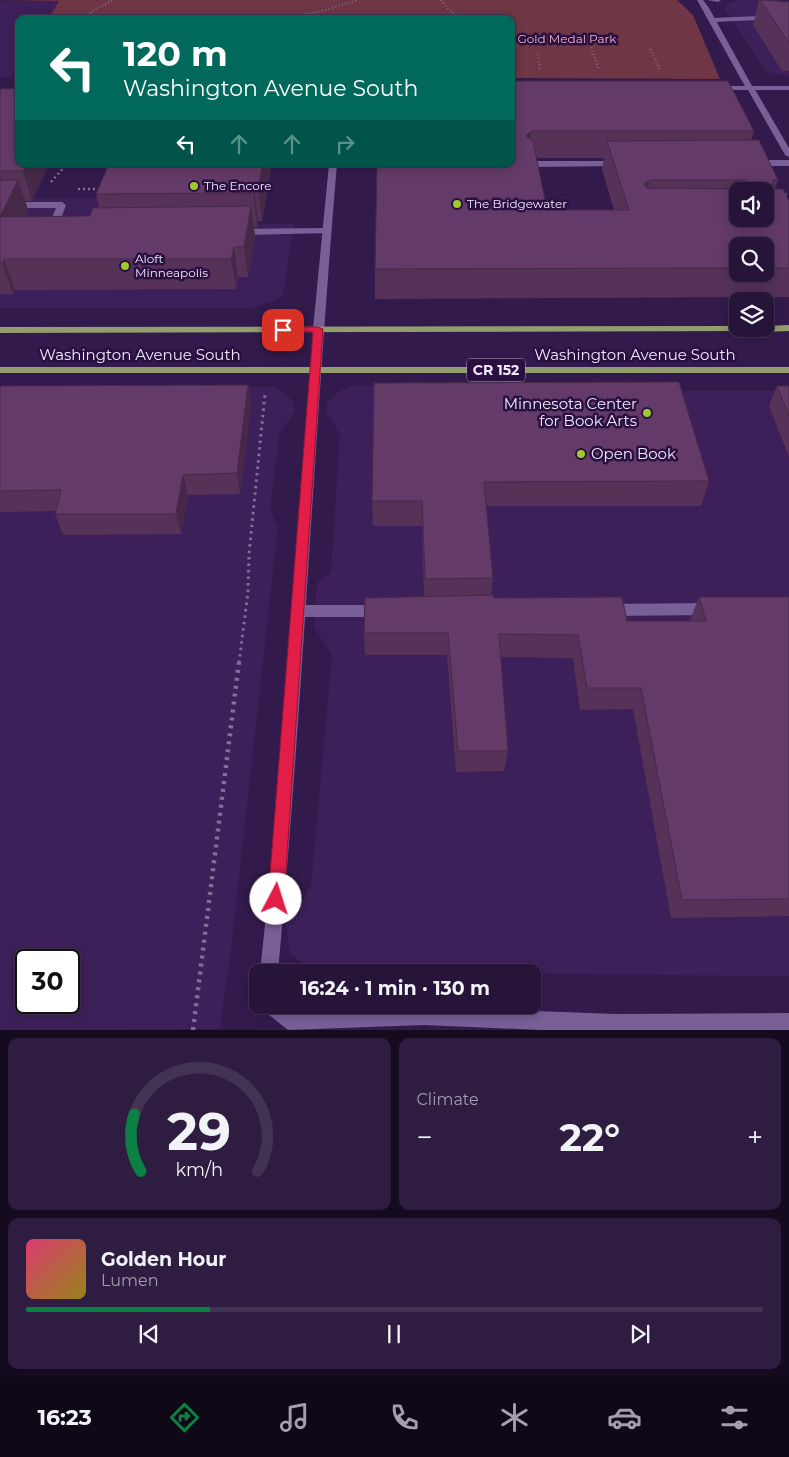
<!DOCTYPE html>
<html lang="en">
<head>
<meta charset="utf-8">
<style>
  :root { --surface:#261439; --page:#2e1d41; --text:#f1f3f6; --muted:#a49eae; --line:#423353; --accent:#0b8043 }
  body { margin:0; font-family:Montserrat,sans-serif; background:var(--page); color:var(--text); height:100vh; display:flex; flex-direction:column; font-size:19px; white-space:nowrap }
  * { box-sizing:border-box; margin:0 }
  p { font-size:16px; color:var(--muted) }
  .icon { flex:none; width:28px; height:28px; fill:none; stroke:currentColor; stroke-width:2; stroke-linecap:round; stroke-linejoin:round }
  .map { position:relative; height:1030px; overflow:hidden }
  .side { display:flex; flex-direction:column; gap:8px; padding:8px; background:#150b1f; flex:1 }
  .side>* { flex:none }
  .banner { position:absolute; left:15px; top:15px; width:500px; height:152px; border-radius:10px; box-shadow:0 2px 12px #0003,0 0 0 1px var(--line); background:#00695c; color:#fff; overflow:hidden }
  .controls { position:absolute; left:729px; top:182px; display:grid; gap:10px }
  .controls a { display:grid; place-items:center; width:45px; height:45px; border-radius:10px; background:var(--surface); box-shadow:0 2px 12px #0003,0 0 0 1px var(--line); font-size:25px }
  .speed { position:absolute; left:15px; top:949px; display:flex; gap:10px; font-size:25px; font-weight:700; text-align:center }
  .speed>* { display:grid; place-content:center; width:65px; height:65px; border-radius:50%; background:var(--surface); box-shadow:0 2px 12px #0003,0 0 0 1px var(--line); line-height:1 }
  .speed .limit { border:2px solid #111; border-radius:8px; background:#fff; color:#111 }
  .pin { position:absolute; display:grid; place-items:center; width:42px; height:42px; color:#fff; margin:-21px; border-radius:10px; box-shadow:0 2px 8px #0006 }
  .me { position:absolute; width:55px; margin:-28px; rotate:5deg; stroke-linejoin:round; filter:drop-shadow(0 0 4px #0008) }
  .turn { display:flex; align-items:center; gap:18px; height:105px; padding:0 25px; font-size:22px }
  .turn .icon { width:65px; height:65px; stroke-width:2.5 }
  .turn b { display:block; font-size:35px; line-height:42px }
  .lanes { display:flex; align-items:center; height:48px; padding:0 25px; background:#0003; justify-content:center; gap:25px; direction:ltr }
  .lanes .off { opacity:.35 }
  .big { font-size:38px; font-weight:700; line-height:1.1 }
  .side .tile { flex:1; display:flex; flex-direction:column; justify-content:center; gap:8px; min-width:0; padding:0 18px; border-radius:10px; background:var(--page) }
  .side .dial { align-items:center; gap:0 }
  .dial svg { height:130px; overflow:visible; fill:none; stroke:var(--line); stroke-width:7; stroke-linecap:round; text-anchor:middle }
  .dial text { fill:var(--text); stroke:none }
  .song { display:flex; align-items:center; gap:15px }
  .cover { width:60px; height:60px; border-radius:8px; background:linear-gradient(135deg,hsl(340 70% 55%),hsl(50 70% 35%)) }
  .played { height:5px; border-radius:2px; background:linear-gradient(90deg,var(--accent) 25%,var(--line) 25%) }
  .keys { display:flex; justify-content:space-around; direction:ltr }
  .heat { display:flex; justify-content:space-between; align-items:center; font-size:28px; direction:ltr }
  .side .tiles { flex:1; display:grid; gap:8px; grid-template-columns:1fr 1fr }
  .tile:last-child { grid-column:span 2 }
  .trip { position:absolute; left:249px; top:964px; width:292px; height:50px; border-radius:10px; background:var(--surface); box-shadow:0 2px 12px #0003,0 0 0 1px var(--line); font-weight:700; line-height:50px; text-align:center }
  .tabs { display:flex; height:80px; justify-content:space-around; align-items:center; background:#0f0817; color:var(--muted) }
  .tabs .icon { width:35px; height:35px }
  .tabs .on { color:var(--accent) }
  .tabs b { font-size:22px; color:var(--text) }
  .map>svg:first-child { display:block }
</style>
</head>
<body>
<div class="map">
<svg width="789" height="1030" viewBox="0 0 789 1030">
  <rect width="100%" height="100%" fill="#331a4c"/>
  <g fill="#3d2059" fill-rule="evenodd">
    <polygon points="738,0 782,0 789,7 789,77 771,73 765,69 724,7 731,2"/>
    <polygon points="0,1 59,1 48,19 19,19 19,66 11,77 0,77"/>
    <polygon points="114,198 105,225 294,224 283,295 272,302 251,308 0,308 0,199"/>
    <polygon points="355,385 378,386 397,391 789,391 789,976 314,972 290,954 286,924 311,886 332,655 314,627 317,583 331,573 340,434 326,412 327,403 338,392"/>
    <path d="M248,387h26l11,6 8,9 2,9 -16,23 -9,77 8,15 -47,423 -11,80 -220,1v-636zM26,960h43v42h-43z"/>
  </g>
  <polygon fill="#6f3645" points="0,0 677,0 693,15 720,79 511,78 511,19 48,19 59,1"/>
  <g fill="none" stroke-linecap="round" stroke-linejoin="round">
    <g stroke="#816f94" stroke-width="2" stroke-dasharray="1 2.5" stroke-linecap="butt">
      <polyline points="441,0 449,10 464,19"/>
      <polyline points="86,19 91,12 113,0"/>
      <polyline points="277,19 323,11 358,0"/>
      <polyline points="590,44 599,70"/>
      <polyline points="650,49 660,70"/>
      <polyline points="538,54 540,70"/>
      <polyline points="65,166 67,164"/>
    </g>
    <g stroke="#816f94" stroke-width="2.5" stroke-dasharray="2 3" stroke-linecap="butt">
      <polyline points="51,182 66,165"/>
      <polyline points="774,185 777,190 789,196"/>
      <polyline points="78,189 101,189"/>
    </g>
    <polyline stroke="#816f94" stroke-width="3" stroke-dasharray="2.5 4" stroke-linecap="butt" points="239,663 248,592 249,554 265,394"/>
    <polyline stroke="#816f94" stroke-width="4.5" stroke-dasharray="3 5" stroke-linecap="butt" points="193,1030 239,662"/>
    <g fill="#785f96" fill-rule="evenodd">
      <polygon points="707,0 721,0 718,2"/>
      <polygon points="759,16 789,21 789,25 759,20 713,22 710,20 713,18"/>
      <polygon points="789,160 789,166 754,166 750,163 754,160"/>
      <polygon points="619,161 622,162 622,166 529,167 525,164 529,161"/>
      <polygon points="0,202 62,202 66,205 56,232 51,235 46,232 56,208 0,208"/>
      <polygon points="327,228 330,229 330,233 237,235 232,232 237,229"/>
      <polygon points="710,603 715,605 717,609 715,613 710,615 608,616 603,614 601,610 603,606 608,604"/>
      <polygon points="298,605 380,605 385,607 387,611 385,615 380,617 298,617 293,615 291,611 293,607"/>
    </g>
    <g fill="#785f96" fill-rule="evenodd">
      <polygon points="697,0 703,0 709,8 752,86 789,86 789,90 747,90"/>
      <path d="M329,164h8c-23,269 -34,539 -59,808h-18l13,-123 40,-520z"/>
      <polygon points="261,1005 285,1005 295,1013 424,1007 616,1014 789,1013 789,1030 541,1030 424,1025 288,1030 264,1011"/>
    </g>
    <polygon fill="#785f96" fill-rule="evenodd" points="713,86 753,86 789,148 789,157 785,155 748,90 713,90"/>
    <g fill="#929e6e" fill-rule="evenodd">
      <polygon points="789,325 789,331 765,332 760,329 765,329 765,326"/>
      <polygon points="738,326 738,329 743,329 742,331 0,333 0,327"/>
      <rect x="0" y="367" width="789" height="6"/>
    </g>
  </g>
  <g fill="#563259" fill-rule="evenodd">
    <polygon points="759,0 789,2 789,71 782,71 753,25"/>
    <path d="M511,81l243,50 -3,9 27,40 -3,9 14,12v96l-414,2v-30zM536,158h68l-2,11 12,41h-67zM738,246h27v28h-27z"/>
    <polygon points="0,90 49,164 32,201 25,201 28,210 25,217 90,216 99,207 96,194 109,164 272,164 262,221 258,221 257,227 254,227 255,236 248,277 238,277 236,289 15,290 13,294 0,294"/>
    <polygon points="374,383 709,481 701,506 486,506 493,578 491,595 494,598 627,621 690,621 690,620 699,597 789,597 789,916 671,918 633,709 580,710 573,658 500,657 508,751 504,771 456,772 447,655 365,655 364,633 424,597 422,526 373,526 372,501"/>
    <polygon points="248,385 251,405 240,494 188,495 181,534 63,535 55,514 56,511 0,512 0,386"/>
    <polygon points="777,386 789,386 789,457 769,406"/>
  </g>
  <g fill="#462949">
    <polygon points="531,131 528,158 526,136"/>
    <polygon points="27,164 49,164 32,201 23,171"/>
    <polygon points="263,164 272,164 262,221 258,188"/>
    <polygon points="18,180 28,210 10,247 0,217"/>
    <polygon points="650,180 644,208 644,184"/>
    <polygon points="254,188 258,221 257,227 253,193"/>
    <polygon points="251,206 255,236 248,277 244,247"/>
    <polygon points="234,247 238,277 236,289 231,259"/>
    <polygon points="4,259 15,290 13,294 2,263"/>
    <polygon points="248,385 251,405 240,494 237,473"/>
    <polygon points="183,475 188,495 181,534 176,514"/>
  </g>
  <g fill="#643a68" stroke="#462949" fill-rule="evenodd">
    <polygon points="760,0 789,2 789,43"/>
    <path d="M511,81h217l26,50h-223l-5,5 7,5 14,69h82l-22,-69 152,-1 19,40h-5v9h10l6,12v67h-24v-22h-27v22l-363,1 2,-105h134zM650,180h96l2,7 -2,2 -99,-1 -3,-4zM738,191h27v28h-27z"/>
    <polygon points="19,88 19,164 27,164 23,171 0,171 0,90 1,89"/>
    <polygon points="109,164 263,164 258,188 254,188 253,193 96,194"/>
    <polygon points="0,180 18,180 0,217 90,216 93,208 251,206 244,247 234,247 231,259 4,259 2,263 0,263"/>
    <polygon points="679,382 709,481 484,482 493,578 425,579 422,501 372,501 374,383"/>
    <polygon points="248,385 237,473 183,475 176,514 55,514 61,490 0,491 0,386"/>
    <polygon points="777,386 789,386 789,416"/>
    <polygon points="494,595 494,598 622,597 627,621 706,621 699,597 789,597 789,899 682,900 641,688 587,688 578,635 499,634 508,751 458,751 448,633 364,633 365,598"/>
  </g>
  <polygon fill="#e11d48" stroke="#92132f" points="283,327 318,327 323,329 284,899 281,904 276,907 270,904 268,899 313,332 279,332 279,328"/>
  <g fill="#9fca2d" stroke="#291041" stroke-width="2">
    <circle cx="194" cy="186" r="5"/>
    <circle cx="457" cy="204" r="5"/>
    <circle cx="125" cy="266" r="5"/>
    <circle cx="647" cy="413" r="5"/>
    <circle cx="581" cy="454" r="5"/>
  </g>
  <g text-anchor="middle" stroke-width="5" stroke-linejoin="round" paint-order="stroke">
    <g font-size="12" fill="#f4b3c1" stroke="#291041">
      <text x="567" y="43">Gold Medal Park</text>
    </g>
    <g font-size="12" fill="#f0e9fc" stroke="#291041" text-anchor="start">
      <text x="204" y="190">The Encore</text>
      <text x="467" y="208">The Bridgewater</text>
      <text x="135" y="263">Aloft<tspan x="135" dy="14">Minneapolis</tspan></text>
    </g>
    <rect fill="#291041" stroke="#b4a8c4" stroke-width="1" x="467" y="358.5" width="58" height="23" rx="4"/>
    <g font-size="14" font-weight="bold" fill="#f0e9fc">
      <text x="496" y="375">CR 152</text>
    </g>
    <g font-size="15" fill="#f0e9fc" stroke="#291041">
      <text x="140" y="360">Washington Avenue South</text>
      <text x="635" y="360">Washington Avenue South</text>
    </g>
    <g font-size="15" fill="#f0e9fc" stroke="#291041" text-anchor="end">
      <text x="637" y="409">Minnesota Center<tspan x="637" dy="17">for Book Arts</tspan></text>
      <text x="591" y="459" text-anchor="start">Open Book</text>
    </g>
  </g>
</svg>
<div class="controls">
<a><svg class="icon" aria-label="sound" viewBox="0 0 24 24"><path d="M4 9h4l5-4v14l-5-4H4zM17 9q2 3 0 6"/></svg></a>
<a><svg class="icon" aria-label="search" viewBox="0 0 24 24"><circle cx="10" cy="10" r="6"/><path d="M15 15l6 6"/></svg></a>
<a><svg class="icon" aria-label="layers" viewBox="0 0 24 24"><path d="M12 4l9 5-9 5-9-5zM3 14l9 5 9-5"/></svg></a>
</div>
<div class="speed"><div class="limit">30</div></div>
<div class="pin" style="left:283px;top:330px;background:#d93025"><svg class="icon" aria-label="arrive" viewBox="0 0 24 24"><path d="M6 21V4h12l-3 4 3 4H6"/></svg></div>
<svg class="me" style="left:276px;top:899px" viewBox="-20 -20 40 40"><circle r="19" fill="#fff"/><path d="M0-13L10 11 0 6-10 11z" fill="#e11d48"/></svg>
<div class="trip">16:24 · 1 min · 130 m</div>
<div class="banner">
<div class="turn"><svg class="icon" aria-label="left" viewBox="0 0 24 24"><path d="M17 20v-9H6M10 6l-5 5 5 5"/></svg><div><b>120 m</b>Washington Avenue South</div></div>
<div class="lanes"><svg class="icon" aria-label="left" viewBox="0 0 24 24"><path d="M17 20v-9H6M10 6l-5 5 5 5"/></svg><svg class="icon off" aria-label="ahead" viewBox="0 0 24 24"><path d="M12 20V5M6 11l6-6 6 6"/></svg><svg class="icon off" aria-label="ahead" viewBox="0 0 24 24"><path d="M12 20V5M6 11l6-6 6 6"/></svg><svg class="icon off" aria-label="right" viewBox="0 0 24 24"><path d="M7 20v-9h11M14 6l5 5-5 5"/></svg></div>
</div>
</div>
<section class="side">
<div class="tiles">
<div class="tile dial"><svg viewBox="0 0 100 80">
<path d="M14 69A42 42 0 1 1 86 69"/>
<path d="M14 69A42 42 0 0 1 10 34" stroke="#0b8043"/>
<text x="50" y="56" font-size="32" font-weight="700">29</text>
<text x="50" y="72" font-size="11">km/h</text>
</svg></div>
<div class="tile"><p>Climate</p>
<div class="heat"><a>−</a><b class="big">22°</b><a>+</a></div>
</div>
<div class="tile">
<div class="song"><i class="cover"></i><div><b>Golden Hour</b><p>Lumen</p></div></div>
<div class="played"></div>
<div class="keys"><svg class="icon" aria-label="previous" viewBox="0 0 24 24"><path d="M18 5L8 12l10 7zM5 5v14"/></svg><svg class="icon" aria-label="pause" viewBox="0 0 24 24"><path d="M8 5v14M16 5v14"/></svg><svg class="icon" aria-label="next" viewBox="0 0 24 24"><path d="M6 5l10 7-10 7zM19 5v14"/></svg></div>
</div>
</div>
</section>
<nav class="tabs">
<b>16:23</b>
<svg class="icon on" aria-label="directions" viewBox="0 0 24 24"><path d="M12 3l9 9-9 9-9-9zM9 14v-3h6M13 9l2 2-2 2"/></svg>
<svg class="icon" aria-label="music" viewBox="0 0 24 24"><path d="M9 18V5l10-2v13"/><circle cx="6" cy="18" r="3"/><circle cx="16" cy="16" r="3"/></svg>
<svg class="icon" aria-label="phone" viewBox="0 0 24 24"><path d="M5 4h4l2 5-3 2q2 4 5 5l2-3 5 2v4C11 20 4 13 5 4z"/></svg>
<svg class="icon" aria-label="climate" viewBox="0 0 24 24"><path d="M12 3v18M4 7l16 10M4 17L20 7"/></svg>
<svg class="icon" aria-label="car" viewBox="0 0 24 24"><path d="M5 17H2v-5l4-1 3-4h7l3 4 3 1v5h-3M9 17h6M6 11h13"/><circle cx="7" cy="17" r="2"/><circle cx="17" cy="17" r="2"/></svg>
<svg class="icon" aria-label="filters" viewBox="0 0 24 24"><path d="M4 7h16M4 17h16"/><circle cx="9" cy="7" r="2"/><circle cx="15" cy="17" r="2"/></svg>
</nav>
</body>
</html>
